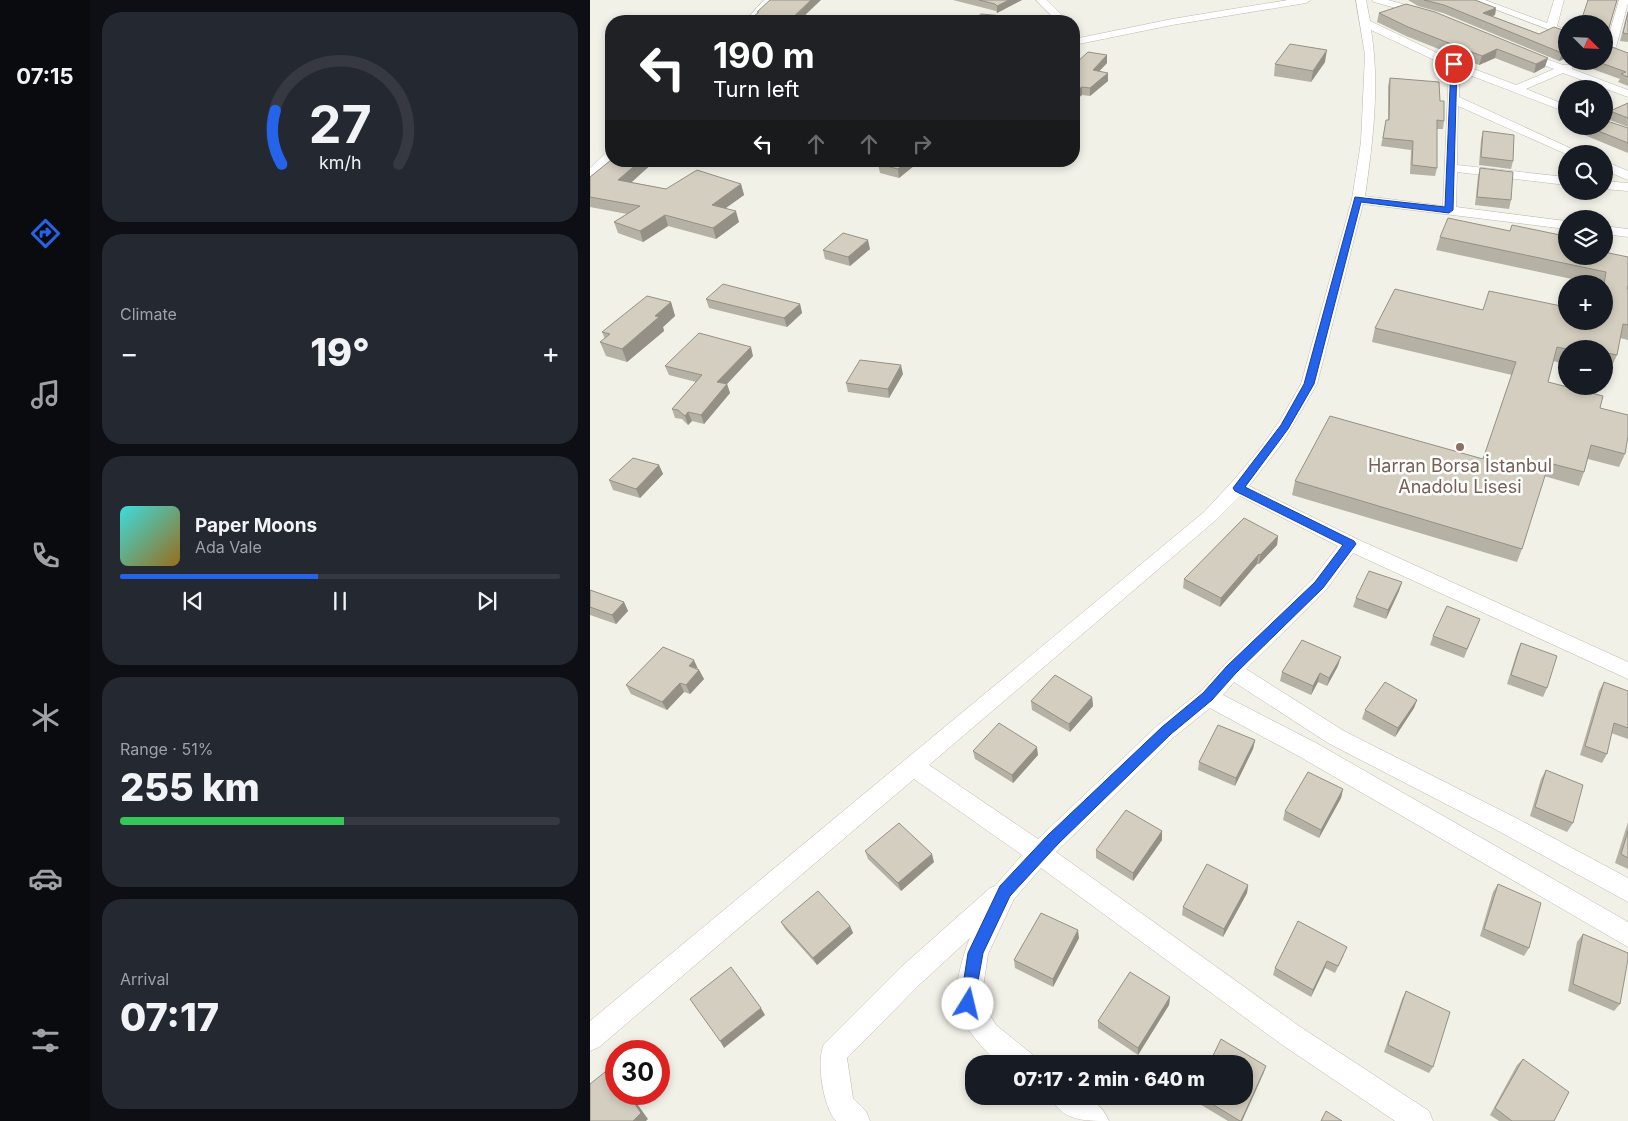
<!DOCTYPE html>
<html lang="en">
<head>
<meta charset="utf-8">
<style>
  :root { --surface:#171b24; --page:#242831; --text:#f1f3f6; --muted:#9ea1a6; --line:#363941; --accent:#2563eb }
  body { margin:0; font-family:Inter,sans-serif; background:var(--page); color:var(--text); height:100vh; display:flex; flex-direction:column; font-size:19px; white-space:nowrap }
  * { box-sizing:border-box; margin:0 }
  p { font-size:16px; color:var(--muted) }
  .icon { flex:none; width:28px; height:28px; fill:none; stroke:currentColor; stroke-width:2; stroke-linecap:round; stroke-linejoin:round }
  .map { position:relative; flex:1; overflow:hidden }
  .drawer { display:flex; flex-direction:column; gap:12px; padding:12px; background:#0d0f14; width:500px }
  .drawer>* { flex:none }
  .top-card { position:absolute; left:15px; top:15px; width:475px; height:152px; border-radius:20px; box-shadow:0 2px 8px #0003; background:#202124; color:#fff; overflow:hidden }
  .needle { width:32px; rotate:114deg }
  .controls { position:absolute; left:968px; top:15px; display:grid; gap:10px }
  .controls a { display:grid; place-items:center; width:55px; height:55px; border-radius:50%; background:var(--surface); box-shadow:0 2px 8px #0003; font-size:25px }
  .speed { position:absolute; left:15px; top:1040px; display:flex; gap:10px; font-size:25px; font-weight:700; text-align:center }
  .speed>* { display:grid; place-content:center; width:65px; height:65px; border-radius:50%; background:var(--surface); box-shadow:0 2px 8px #0003; line-height:1 }
  .speed .limit { border:8px solid #d22; background:#fff; color:#111 }
  .pin { position:absolute; display:grid; place-items:center; width:42px; height:42px; color:#fff; margin:-21px; border:2px solid #fff; border-radius:50%; box-shadow:0 1px 5px #0007 }
  .me { position:absolute; width:55px; margin:-28px; rotate:9deg; stroke-linejoin:round; filter:drop-shadow(0 0 4px #0008) }
  .turn { display:flex; align-items:center; gap:18px; height:105px; padding:0 25px; font-size:22px }
  .turn .icon { width:65px; height:65px; stroke-width:2.5 }
  .turn b { display:block; font-size:35px; line-height:42px }
  .lanes { display:flex; align-items:center; height:48px; padding:0 25px; background:#0003; justify-content:center; gap:25px; direction:ltr }
  .lanes .off { opacity:.35 }
  .big { font-size:38px; font-weight:800; line-height:1.1 }
  .drawer .widget { flex:1; display:flex; flex-direction:column; justify-content:center; gap:8px; min-width:0; padding:0 18px; border-radius:20px; background:var(--page) }
  .drawer .dial { align-items:center; gap:0 }
  .dial svg { height:130px; overflow:visible; fill:none; stroke:var(--line); stroke-width:7; stroke-linecap:round; text-anchor:middle }
  .dial text { fill:var(--text); stroke:none }
  .song { display:flex; align-items:center; gap:15px }
  .cover { width:60px; height:60px; border-radius:8px; background:linear-gradient(135deg,hsl(180 70% 55%),hsl(40 70% 35%)) }
  .played { height:5px; border-radius:2px; background:linear-gradient(90deg,var(--accent) 45%,var(--line) 45%) }
  .keys { display:flex; justify-content:space-around; direction:ltr }
  .heat { display:flex; justify-content:space-between; align-items:center; font-size:28px; direction:ltr }
  .charge { height:8px; border-radius:4px; background:linear-gradient(90deg,#34c759 51%,var(--line) 0) }
  .trip { position:absolute; left:375px; top:1055px; width:288px; height:50px; border-radius:20px; background:var(--surface); box-shadow:0 2px 8px #0003; font-weight:800; line-height:50px; text-align:center }
  main { display:flex; flex:1; min-height:0 }
  .menu { display:flex; flex-direction:column; width:90px; justify-content:space-around; align-items:center; background:#090b0e; color:var(--muted) }
  .menu .icon { width:35px; height:35px }
  .menu .current { color:var(--accent) }
  .menu b { font-size:22px; color:var(--text) }
  .map>svg:first-child { display:block }
</style>
</head>
<body>
<main>
<nav class="menu">
<b>07:15</b>
<svg class="icon current" aria-label="directions" viewBox="0 0 24 24"><path d="M12 3l9 9-9 9-9-9zM9 14v-3h6M13 9l2 2-2 2"/></svg>
<svg class="icon" aria-label="music" viewBox="0 0 24 24"><path d="M9 18V5l10-2v13"/><circle cx="6" cy="18" r="3"/><circle cx="16" cy="16" r="3"/></svg>
<svg class="icon" aria-label="phone" viewBox="0 0 24 24"><path d="M5 4h4l2 5-3 2q2 4 5 5l2-3 5 2v4C11 20 4 13 5 4z"/></svg>
<svg class="icon" aria-label="climate" viewBox="0 0 24 24"><path d="M12 3v18M4 7l16 10M4 17L20 7"/></svg>
<svg class="icon" aria-label="car" viewBox="0 0 24 24"><path d="M5 17H2v-5l4-1 3-4h7l3 4 3 1v5h-3M9 17h6M6 11h13"/><circle cx="7" cy="17" r="2"/><circle cx="17" cy="17" r="2"/></svg>
<svg class="icon" aria-label="filters" viewBox="0 0 24 24"><path d="M4 7h16M4 17h16"/><circle cx="9" cy="7" r="2"/><circle cx="15" cy="17" r="2"/></svg>
</nav>
<section class="drawer">
<div class="widget dial"><svg viewBox="0 0 100 80">
<path d="M14 69A42 42 0 1 1 86 69"/>
<path d="M14 69A42 42 0 0 1 10 36" stroke="#2563eb"/>
<text x="50" y="56" font-size="32" font-weight="700">27</text>
<text x="50" y="72" font-size="11">km/h</text>
</svg></div>
<div class="widget"><p>Climate</p>
<div class="heat"><a>−</a><b class="big">19°</b><a>+</a></div>
</div>
<div class="widget">
<div class="song"><i class="cover"></i><div><b>Paper Moons</b><p>Ada Vale</p></div></div>
<div class="played"></div>
<div class="keys"><svg class="icon" aria-label="previous" viewBox="0 0 24 24"><path d="M18 5L8 12l10 7zM5 5v14"/></svg><svg class="icon" aria-label="pause" viewBox="0 0 24 24"><path d="M8 5v14M16 5v14"/></svg><svg class="icon" aria-label="next" viewBox="0 0 24 24"><path d="M6 5l10 7-10 7zM19 5v14"/></svg></div>
</div>
<div class="widget"><p>Range · 51%</p><b class="big">255 km</b><div class="charge"></div></div>
<div class="widget"><p>Arrival</p><b class="big">07:17</b></div>
</section>
<div class="map">
<svg width="1038" height="1121" viewBox="0 0 1038 1121">
  <rect width="100%" height="100%" fill="#f2f1e8"/>
  <g fill="none" stroke-linecap="round" stroke-linejoin="round">
    <defs>
      <g id="street">
        <polygon points="174,0 184,0 165,21 155,21"/>
        <polygon points="446,0 457,0 478,21 467,21"/>
        <polygon points="698,0 721,0 716,3 582,25 484,45 484,39 582,19"/>
        <path d="M766,0h10l4,21 88,42 58,22 38,-16 -34,-13 -1,-2 1,-2 4,-1 39,14h9v4l56,21v7l-65,-24 -37,16 40,16v7l-107,-41v26l124,57h-17l-108,-48 -1,59 109,12v8l-109,-13 -1,35 110,14v8l-203,-25 -46,180 -34,58 -34,44 108,53 271,123v17l-275,-126 -27,37 -80,79 98,62 174,88 110,59v24l-126,-69 -174,-90 -94,-61 -11,13 95,49 310,178v25l-326,-189 -92,-50 -36,29 -118,115 243,174 130,85 4,10h-38l-114,-77 -240,-176 -27,31 -26,55 -7,47 15,24 37,30 4,9c-8,0 -27,2 -34,0 -15,-5 -44,-44 -47,-59 -3,-12 8,-55 14,-67l-51,47 -72,73 6,40 13,13 4,10h-34c-13,-14 -20,-60 -12,-77l77,-77 89,-79 5,-2 27,-31 -108,-76 -315,268 -9,4v-30l614,-509 28,-30 27,-32 22,-31 20,-35 51,-185 9,-57 4,-87zM781,30l78,37 -6,139 -78,-10c8,-55 15,-112 6,-166zM650,496l98,50 -26,34 -87,84 -24,27 -43,34 -120,114 -109,-74 287,-245z"/>
        <polygon points="782,0 798,0 838,11 839,13 834,16 784,2"/>
        <polygon points="881,0 895,0 957,23 964,0 974,0 967,26 976,30 976,36"/>
        <polygon points="1029,0 1038,0 1038,3 1026,47 1014,53 1014,46 1016,45"/>
        <polygon points="21,151 22,161 4,178 0,179 0,168 17,152"/>
        <polygon points="1014,161 1038,171 1038,180 1014,170"/>
        <polygon points="1014,181 1038,183 1038,191 1014,189"/>
        <polygon points="1014,226 1038,229 1038,237 1014,234"/>
        <path d="M460,1096c26,0 47,-3 59,25 -26,0 -47,0 -59,-25z"/>
      </g>
    </defs>
    <use href="#street" stroke="#bdb9ac" stroke-width="1"/>
    <use href="#street" fill="#fff" fill-rule="evenodd"/>
  </g>
  <g fill="#b5b1a4">
    <polygon points="363,0 432,0 407,13 406,11"/>
    <polygon points="818,0 885,0 906,8 905,15 902,16 949,34 976,31 976,60 974,59 969,61 853,13 828,6"/>
    <polygon points="1027,0 1016,39 1014,38 1014,24"/>
    <polygon points="816,4 955,67 944,73 905,58 889,65 816,36 787,22 789,13"/>
    <polygon points="1038,10 1038,42 1030,41"/>
    <polygon points="1038,53 1038,86 1028,82 1030,79 980,61 1014,61"/>
    <polygon points="517,55 517,63 509,71 518,81 500,96 492,95 484,101 484,65"/>
    <polygon points="735,62 721,82 684,76 685,64"/>
    <polygon points="800,78 850,101 854,121 853,129 847,129 847,168 845,176 820,174 821,150 791,146 796,120 798,120 798,86"/>
    <polygon points="1038,103 1038,127 1017,119 1020,111"/>
    <polygon points="989,126 1014,126 1038,128 1038,153 987,132"/>
    <polygon points="893,131 923,161 921,169 889,165 891,140"/>
    <polygon points="21,161 65,161 41,182 76,189 151,184 154,195 135,208 149,222 126,239 78,226 53,242 28,233 24,222 37,214 0,207 0,177"/>
    <polygon points="292,161 325,161 325,165 309,178 290,173 288,164"/>
    <polygon points="890,168 921,200 919,209 885,205 888,176"/>
    <polygon points="850,237 973,243 1014,256 1038,289 1038,340 1030,338 1027,355 1021,368 1014,367 1014,349 976,349 976,364 963,361 958,382 1010,408 1035,454 1029,467 998,459 994,472 989,486 954,476 932,549 927,562 702,495 705,481 893,459 922,375 782,342 785,328 893,310 1014,321 1014,284 1005,284 846,250"/>
    <polygon points="280,249 260,266 235,259 233,250"/>
    <polygon points="116,299 210,304 212,313 197,327 119,308"/>
    <polygon points="81,302 85,316 73,327 74,331 37,362 16,356 10,342 15,339 12,332"/>
    <polygon points="163,356 137,384 140,393 114,424 102,421 98,425 92,419 85,418 82,409 106,382 79,375 75,366"/>
    <polygon points="313,374 299,398 258,392 256,383"/>
    <polygon points="69,465 73,474 50,498 23,490 19,480"/>
    <polygon points="688,536 687,545 669,564 667,564 630,607 593,588 594,579"/>
    <polygon points="812,582 809,591 796,619 763,607 766,598"/>
    <polygon points="0,590 34,602 38,611 26,624 0,615"/>
    <polygon points="886,628 874,658 840,645 843,636"/>
    <polygon points="931,643 957,688 953,697 917,684 927,652"/>
    <polygon points="748,666 737,686 728,682 721,695 690,681 692,672"/>
    <polygon points="108,669 109,670 114,679 100,694 94,692 77,710 41,694 36,685"/>
    <polygon points="1014,682 1038,691 1038,739 1021,733 1017,754 1012,763 990,755 1009,691"/>
    <polygon points="502,697 503,706 480,732 442,710 441,701"/>
    <polygon points="827,700 824,708 805,737 772,719 775,710"/>
    <polygon points="665,740 663,749 645,786 608,770 609,762"/>
    <polygon points="383,751 448,755 423,783 385,759"/>
    <polygon points="956,770 983,823 977,832 940,816 951,779"/>
    <polygon points="753,789 751,798 729,838 693,820 695,811"/>
    <polygon points="1038,822 1038,869 1025,863"/>
    <polygon points="572,831 572,840 543,881 506,858 506,850"/>
    <polygon points="275,851 344,862 311,891 278,859"/>
    <polygon points="908,884 939,948 934,956 890,936 903,892"/>
    <polygon points="658,885 657,893 633,937 592,915 593,907"/>
    <polygon points="191,922 260,926 263,933 227,965 195,929"/>
    <polygon points="993,934 1030,1004 1024,1011 978,991 987,942"/>
    <polygon points="489,938 463,987 425,968 424,960"/>
    <polygon points="754,955 745,973 735,968 721,997 683,975 685,968"/>
    <polygon points="816,991 843,1067 839,1073 794,1052 812,999"/>
    <polygon points="580,997 579,1005 548,1055 508,1028 508,1021"/>
    <polygon points="933,1059 964,1121 909,1121 900,1115 927,1065"/>
    <polygon points="674,1072 652,1121 638,1121 603,1100 604,1096 654,1096"/>
  </g>
  <g fill="#949086">
    <polygon points="221,0 231,0 209,21 199,21"/>
    <polygon points="419,0 432,0 407,13 407,6"/>
    <polygon points="906,8 905,15 891,21 893,13"/>
    <polygon points="414,16 415,21 408,21"/>
    <polygon points="907,49 905,58 889,65 892,56"/>
    <polygon points="737,50 735,62 721,82 723,71"/>
    <polygon points="976,51 974,59 969,61 972,53"/>
    <polygon points="517,55 517,63 503,78 503,70"/>
    <polygon points="958,58 955,67 944,73 946,64"/>
    <polygon points="518,73 518,81 500,96 500,88"/>
    <polygon points="492,87 492,95 484,101 484,92"/>
    <polygon points="50,161 65,161 32,191 28,180"/>
    <polygon points="318,161 325,161 325,165 309,178 308,169"/>
    <polygon points="151,184 154,195 125,216 122,205"/>
    <polygon points="146,211 149,222 126,239 123,228"/>
    <polygon points="75,215 78,226 53,242 50,231"/>
    <polygon points="278,240 280,249 260,266 258,257"/>
    <polygon points="81,302 85,316 73,327 74,331 37,362 32,349 65,316"/>
    <polygon points="210,304 212,313 197,327 194,318"/>
    <polygon points="161,347 163,356 137,384 140,393 114,424 111,415 127,382"/>
    <polygon points="311,365 313,374 299,398 298,389"/>
    <polygon points="98,412 102,421 98,425 95,416"/>
    <polygon points="69,465 73,474 50,498 46,489"/>
    <polygon points="688,536 687,545 669,564 670,555"/>
    <polygon points="669,554 667,564 630,607 631,598"/>
    <polygon points="812,582 809,591 796,619 798,610"/>
    <polygon points="34,602 38,611 26,624 22,615"/>
    <polygon points="751,657 748,666 737,686 739,678"/>
    <polygon points="104,660 108,669 99,666"/>
    <polygon points="109,670 114,679 100,694 96,685"/>
    <polygon points="730,673 728,682 721,695 723,686"/>
    <polygon points="90,683 94,692 77,710 72,702"/>
    <polygon points="502,697 503,706 480,732 479,724"/>
    <polygon points="827,700 824,708 805,737 808,728"/>
    <polygon points="665,740 663,749 645,786 646,778"/>
    <polygon points="447,747 448,755 423,783 422,775"/>
    <polygon points="753,789 751,798 729,838 731,830"/>
    <polygon points="572,831 572,840 543,881 543,873"/>
    <polygon points="342,854 344,862 311,891 308,883"/>
    <polygon points="658,885 657,893 633,937 634,929"/>
    <polygon points="260,926 263,933 227,965 223,958"/>
    <polygon points="488,930 489,938 463,987 463,979"/>
    <polygon points="737,961 735,968 721,997 723,990"/>
    <polygon points="580,997 579,1005 548,1055 548,1048"/>
    <polygon points="171,1008 175,1015 134,1048 130,1041"/>
    <polygon points="676,1066 674,1072 652,1121 651,1121"/>
    <polygon points="38,1094 40,1094 58,1119 56,1121 43,1121"/>
  </g>
  <g fill="#d3cebf" stroke="#949086">
    <polygon points="180,0 221,0 199,21 158,21 169,12 167,12"/>
    <polygon points="389,0 419,0 407,6 405,4"/>
    <polygon points="834,0 885,0 906,8 893,13 949,34 964,27 976,31 976,51 972,53 854,5"/>
    <polygon points="998,0 1027,0 1018,31 1014,30 1014,24 990,24"/>
    <polygon points="816,4 845,12 958,58 946,64 907,49 892,56 818,27 789,13"/>
    <polygon points="1038,12 1038,34 1033,33"/>
    <polygon points="391,14 414,16 408,21 382,21"/>
    <polygon points="700,44 737,50 723,71 685,64"/>
    <polygon points="1014,44 1038,53 1038,77 1031,74 1036,72 1006,61 1014,61"/>
    <polygon points="498,52 517,55 503,70 518,73 500,88 492,87 484,92 484,65"/>
    <polygon points="800,78 849,82 850,101 854,101 854,121 847,120 847,168 822,165 823,141 793,138 796,120 799,120"/>
    <polygon points="1038,103 1038,118 1020,111"/>
    <polygon points="1014,120 1038,128 1038,143 996,126 1014,126"/>
    <polygon points="893,131 924,135 923,161 891,157"/>
    <polygon points="21,160 21,161 50,161 28,180 76,189 107,170 151,184 122,205 146,211 123,228 75,215 50,231 24,222 50,206 0,197 0,177"/>
    <polygon points="292,161 318,161 308,169 288,164"/>
    <polygon points="890,168 923,172 921,200 887,197"/>
    <polygon points="858,218 920,231 922,225 975,236 973,243 976,244 976,256 1014,256 1014,252 1038,257 1038,285 1037,289 1038,289 1038,325 1033,324 1027,355 1017,353 1016,359 1014,358 1014,349 976,349 967,347 958,382 1013,396 1010,408 1038,415 1038,436 1035,454 1001,445 994,472 959,463 932,549 705,481 740,416 893,459 926,362 785,328 805,289 893,310 899,291 976,307 976,321 1014,321 1014,284 1016,272 850,237"/>
    <polygon points="253,233 278,240 258,257 233,250"/>
    <polygon points="133,284 210,304 194,318 116,299"/>
    <polygon points="57,296 81,302 65,316 69,317 32,349 10,342 20,334 12,332"/>
    <polygon points="109,333 161,347 127,382 137,384 111,415 98,412 95,416 88,410 82,409 112,375 75,366"/>
    <polygon points="270,360 311,365 298,389 256,383"/>
    <polygon points="43,458 69,465 46,489 19,480"/>
    <polygon points="654,518 688,536 670,555 669,554 631,598 594,579"/>
    <polygon points="779,571 812,582 798,610 766,598"/>
    <polygon points="0,590 34,602 22,615 0,607"/>
    <polygon points="857,606 890,619 877,649 843,636"/>
    <polygon points="712,640 751,657 739,678 730,673 723,686 692,672"/>
    <polygon points="931,643 967,656 957,688 921,675"/>
    <polygon points="73,647 104,660 99,666 109,670 96,685 90,683 72,702 36,685"/>
    <polygon points="465,675 502,697 479,724 441,701"/>
    <polygon points="795,682 827,700 808,728 775,710"/>
    <polygon points="1014,682 1038,691 1038,728 1024,723 1017,754 995,746"/>
    <polygon points="409,723 447,747 422,775 383,751"/>
    <polygon points="628,725 665,740 646,778 609,762"/>
    <polygon points="956,770 993,785 983,823 945,807"/>
    <polygon points="718,772 753,789 731,830 695,811"/>
    <polygon points="536,810 572,831 543,873 506,850"/>
    <polygon points="309,823 342,854 308,883 275,851"/>
    <polygon points="1038,831 1038,858 1031,854"/>
    <polygon points="617,864 658,885 634,929 593,907"/>
    <polygon points="908,884 951,903 939,948 894,929"/>
    <polygon points="228,891 260,926 223,958 191,922"/>
    <polygon points="451,913 488,930 463,979 424,960"/>
    <polygon points="708,921 757,947 748,966 737,961 723,990 685,968"/>
    <polygon points="993,934 1038,953 1038,959 1030,1004 983,984"/>
    <polygon points="141,967 171,1008 130,1041 100,999"/>
    <polygon points="540,972 580,997 548,1048 508,1021"/>
    <polygon points="816,991 860,1012 843,1067 798,1045"/>
    <polygon points="631,1039 676,1066 651,1121 650,1121 609,1096 654,1096 654,1064 619,1064"/>
    <polygon points="933,1059 979,1092 964,1121 922,1121 905,1108"/>
    <polygon points="20,1068 26,1077 26,1094 38,1094 51,1113 43,1121 0,1121 0,1084"/>
    <polygon points="736,1111 752,1121 731,1121"/>
  </g>
  <polygon fill="#2563eb" stroke="#184099" points="864,63 867,64 863,210 859,213 771,202 724,384 698,429 655,487 764,541 766,544 733,588 646,673 622,700 581,734 468,844 420,896 393,953 383,1009 378,1011 372,1009 370,1004 378,953 410,886 458,835 572,727 613,693 637,666 725,582 753,545 645,491 643,488 691,425 714,384 765,197 855,207 861,64"/>
  <circle fill="#8d6e63" stroke="#fff" stroke-width="2" cx="870" cy="447" r="5"/>
  <g text-anchor="middle" stroke-width="5" stroke-linejoin="round" paint-order="stroke">
    <g font-size="18" fill="#785e54" stroke="#fff">
      <text x="870" y="472">Harran Borsa İstanbul<tspan x="870" dy="21">Anadolu Lisesi</tspan></text>
    </g>
  </g>
</svg>
<div class="controls">
<a><svg class="needle" viewBox="-14 -14 28 28"><path d="M0-13l5 13h-10z" fill="#e53935"/><path d="M0 13l5-13h-10z" fill="#9ea1a6"/></svg></a>
<a><svg class="icon" aria-label="sound" viewBox="0 0 24 24"><path d="M4 9h4l5-4v14l-5-4H4zM17 9q2 3 0 6"/></svg></a>
<a><svg class="icon" aria-label="search" viewBox="0 0 24 24"><circle cx="10" cy="10" r="6"/><path d="M15 15l6 6"/></svg></a>
<a><svg class="icon" aria-label="layers" viewBox="0 0 24 24"><path d="M12 4l9 5-9 5-9-5zM3 14l9 5 9-5"/></svg></a>
<a>+</a>
<a>−</a>
</div>
<div class="speed"><div class="limit">30</div></div>
<div class="pin" style="left:864px;top:64px;background:#d93025"><svg class="icon" aria-label="arrive" viewBox="0 0 24 24"><path d="M6 21V4h12l-3 4 3 4H6"/></svg></div>
<svg class="me" style="left:378px;top:1004px" viewBox="-20 -20 40 40"><circle r="19" fill="#fff"/><path d="M0-13L10 11 0 6-10 11z" fill="#2563eb"/></svg>
<div class="trip">07:17 · 2 min · 640 m</div>
<div class="top-card">
<div class="turn"><svg class="icon" aria-label="left" viewBox="0 0 24 24"><path d="M17 20v-9H6M10 6l-5 5 5 5"/></svg><div><b>190 m</b>Turn left</div></div>
<div class="lanes"><svg class="icon" aria-label="left" viewBox="0 0 24 24"><path d="M17 20v-9H6M10 6l-5 5 5 5"/></svg><svg class="icon off" aria-label="ahead" viewBox="0 0 24 24"><path d="M12 20V5M6 11l6-6 6 6"/></svg><svg class="icon off" aria-label="ahead" viewBox="0 0 24 24"><path d="M12 20V5M6 11l6-6 6 6"/></svg><svg class="icon off" aria-label="right" viewBox="0 0 24 24"><path d="M7 20v-9h11M14 6l5 5-5 5"/></svg></div>
</div>
</div>
</main>
</body>
</html>
